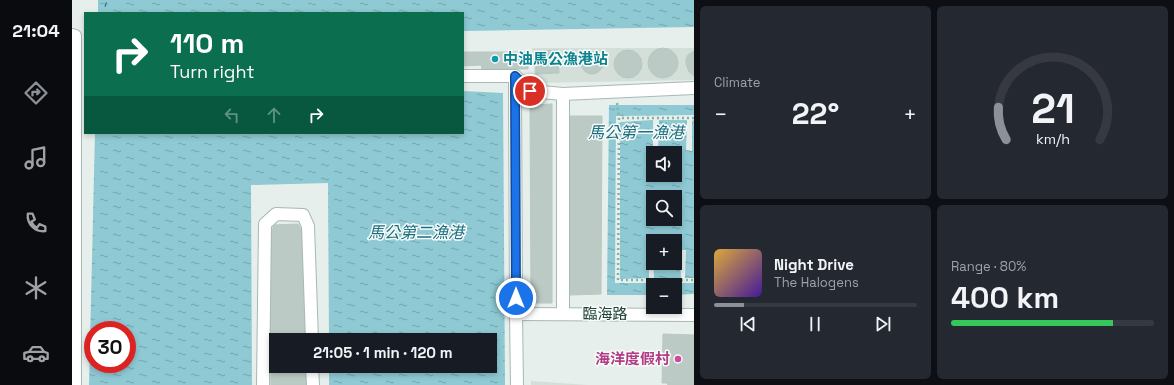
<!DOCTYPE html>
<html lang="en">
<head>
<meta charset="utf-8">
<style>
  :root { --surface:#171b24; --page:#242831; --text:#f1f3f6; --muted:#9ea1a6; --line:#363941; --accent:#8c9099 }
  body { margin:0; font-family:"Space Grotesk","Noto Sans TC",sans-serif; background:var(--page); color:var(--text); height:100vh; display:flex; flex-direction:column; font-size:15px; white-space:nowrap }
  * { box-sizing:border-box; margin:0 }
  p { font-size:13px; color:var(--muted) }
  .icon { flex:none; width:22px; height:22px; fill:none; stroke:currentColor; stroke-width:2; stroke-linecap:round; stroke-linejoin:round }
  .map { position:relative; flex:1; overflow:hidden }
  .panel { display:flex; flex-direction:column; gap:6px; padding:6px; background:#0d0f14; width:480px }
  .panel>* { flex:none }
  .top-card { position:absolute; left:12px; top:12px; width:380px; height:122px; border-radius:0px; box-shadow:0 2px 6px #0003; background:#0b6e4f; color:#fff; overflow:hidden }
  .controls { position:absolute; left:574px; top:146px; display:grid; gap:8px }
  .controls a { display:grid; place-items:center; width:36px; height:36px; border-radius:0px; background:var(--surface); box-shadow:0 2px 6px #0003; font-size:20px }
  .speed { position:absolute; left:12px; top:321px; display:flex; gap:8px; font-size:20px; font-weight:700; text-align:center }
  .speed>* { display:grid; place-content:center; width:52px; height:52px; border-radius:50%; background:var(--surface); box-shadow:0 2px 6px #0003; line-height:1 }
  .speed .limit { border:6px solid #d22; background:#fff; color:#111 }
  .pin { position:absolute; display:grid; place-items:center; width:34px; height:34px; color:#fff; margin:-17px; border:2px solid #fff; border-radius:50%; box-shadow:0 1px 4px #0007 }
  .me { position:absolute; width:44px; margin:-22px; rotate:0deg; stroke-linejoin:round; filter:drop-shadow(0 0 3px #0008) }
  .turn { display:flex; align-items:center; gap:14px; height:84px; padding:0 20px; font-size:18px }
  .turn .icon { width:52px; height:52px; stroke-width:2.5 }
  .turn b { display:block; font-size:28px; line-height:34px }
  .lanes { display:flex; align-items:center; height:38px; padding:0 20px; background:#0003; justify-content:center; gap:20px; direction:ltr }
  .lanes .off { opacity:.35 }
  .big { font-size:30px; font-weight:700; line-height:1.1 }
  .panel .widget { flex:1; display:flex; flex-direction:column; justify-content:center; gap:6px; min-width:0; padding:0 14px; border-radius:6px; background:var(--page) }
  .panel .dial { align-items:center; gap:0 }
  .dial svg { height:104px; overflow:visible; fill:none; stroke:var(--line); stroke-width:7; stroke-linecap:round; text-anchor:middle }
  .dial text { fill:var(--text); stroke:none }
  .song { display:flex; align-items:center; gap:12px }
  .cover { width:48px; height:48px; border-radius:6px; background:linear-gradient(135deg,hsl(40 70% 55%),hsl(260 70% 35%)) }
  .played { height:4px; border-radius:2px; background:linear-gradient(90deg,var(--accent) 15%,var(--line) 15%) }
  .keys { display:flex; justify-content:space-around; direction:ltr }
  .heat { display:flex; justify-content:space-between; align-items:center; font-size:22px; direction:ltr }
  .charge { height:6px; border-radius:3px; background:linear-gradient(90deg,#34c759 80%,var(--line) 0) }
  .panel .tiles { flex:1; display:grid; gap:6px; grid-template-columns:repeat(2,1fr) }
  .trip { position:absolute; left:197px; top:333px; width:228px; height:40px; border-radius:0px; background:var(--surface); box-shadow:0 2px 6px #0003; font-weight:700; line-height:40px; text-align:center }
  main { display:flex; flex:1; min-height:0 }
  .menu { display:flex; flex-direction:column; width:72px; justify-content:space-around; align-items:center; background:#090b0e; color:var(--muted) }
  .menu .icon { width:28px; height:28px }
  .menu .active { color:var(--accent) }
  .menu b { font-size:18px; color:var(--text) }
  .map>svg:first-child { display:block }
</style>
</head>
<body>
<main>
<nav class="menu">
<b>21:04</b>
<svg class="icon active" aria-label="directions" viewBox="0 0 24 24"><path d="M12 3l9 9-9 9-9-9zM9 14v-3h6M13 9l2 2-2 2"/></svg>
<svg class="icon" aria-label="music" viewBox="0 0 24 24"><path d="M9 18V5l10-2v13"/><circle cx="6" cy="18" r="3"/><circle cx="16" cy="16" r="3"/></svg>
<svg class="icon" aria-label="phone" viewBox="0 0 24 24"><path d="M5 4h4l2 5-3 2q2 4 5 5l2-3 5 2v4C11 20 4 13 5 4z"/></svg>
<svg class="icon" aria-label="climate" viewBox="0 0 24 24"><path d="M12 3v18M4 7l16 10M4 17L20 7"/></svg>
<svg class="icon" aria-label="car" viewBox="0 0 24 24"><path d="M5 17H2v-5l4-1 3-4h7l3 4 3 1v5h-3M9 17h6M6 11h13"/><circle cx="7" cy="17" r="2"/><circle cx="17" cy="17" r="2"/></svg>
</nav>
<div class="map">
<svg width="622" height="385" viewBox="0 0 622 385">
  <defs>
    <pattern id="water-ripples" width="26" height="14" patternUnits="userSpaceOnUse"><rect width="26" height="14" fill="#8ec9d4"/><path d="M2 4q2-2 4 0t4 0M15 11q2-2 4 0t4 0" fill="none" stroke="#74a5ad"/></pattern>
  </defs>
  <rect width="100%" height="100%" fill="#e6efeb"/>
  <g fill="#d4dfda">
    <polygon points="460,48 622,48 622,80 463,83"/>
    <polygon points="459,381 516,385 459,385"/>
  </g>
  <g fill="url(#water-ripples)" fill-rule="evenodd">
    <polygon points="26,0 622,0 622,27 391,31 391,13 26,13"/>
    <path d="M391,91l40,2 2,292h-176v-19h161v-26h-161l-1,-157 -77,2 1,200h-163l6,-252h368zM21,330h34v34h-34z"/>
    <path d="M537,105h85v189l-19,1v-10h-22v10h-46zM581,153h22v22h-22zM581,197h22v22h-22zM581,241h22v22h-22z"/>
  </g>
  <polygon fill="#e6efeb" points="622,115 622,120 620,121 620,151 614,150 615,120 587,120 586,152 581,153 581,120 548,122 548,279 577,278 577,247 581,248 582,279 609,279 608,250 614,250 613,278 622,278 622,283 543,283 544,116"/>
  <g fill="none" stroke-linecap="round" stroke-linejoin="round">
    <polyline stroke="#1c6f80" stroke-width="1" stroke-dasharray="5 4" stroke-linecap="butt" points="33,7 35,0"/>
  </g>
  <g fill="#bbcac4" stroke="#b8c9c2">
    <circle cx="591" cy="63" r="15"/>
    <polygon points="486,50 487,73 464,74 463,51"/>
    <circle cx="556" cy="64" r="14"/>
    <polygon points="622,51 622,76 617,72 614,64 614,59 616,55"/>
    <polygon points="391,52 456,52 456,69 410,69 409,65 391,66"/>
    <circle cx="520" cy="63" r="11"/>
    <polygon points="480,104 480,303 459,303 458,105"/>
    <polygon points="498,116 530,116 529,294 498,295"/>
    <polygon points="226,224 230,231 232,240 232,249 234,340 204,340 204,366 234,366 234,385 199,385 196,242 202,225"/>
    <polygon points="591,334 622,335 622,385 596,385 595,383 590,383"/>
  </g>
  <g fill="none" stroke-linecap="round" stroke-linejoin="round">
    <defs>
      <g id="minor">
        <polyline points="0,35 3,36 3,385"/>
        <polyline points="391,76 443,76 458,91 491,94 622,88"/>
        <polyline points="443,76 444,314 445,385"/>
        <polyline points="491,94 491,314"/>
        <polyline points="444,314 622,315"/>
        <polyline points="240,366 241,385"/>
        <polyline points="191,385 193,224 204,214 231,215 236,226 240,340"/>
      </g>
    </defs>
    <use href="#minor" stroke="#a8b8b2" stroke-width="14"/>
    <g stroke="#86b3a5" stroke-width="2.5" stroke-dasharray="2 3" stroke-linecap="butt">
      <polyline points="545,103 547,118"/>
      <polyline points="622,118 547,118 546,280 622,280"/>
    </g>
    <use href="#minor" stroke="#fff" stroke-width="12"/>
  </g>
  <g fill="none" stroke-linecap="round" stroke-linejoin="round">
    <defs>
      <polyline id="route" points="444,298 443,76 458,91"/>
    </defs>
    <use href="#route" stroke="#114b97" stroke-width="10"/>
    <use href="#route" stroke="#1a73e8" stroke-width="7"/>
  </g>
  <circle fill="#0f9aa8" stroke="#f7fbf9" stroke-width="1.5" cx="423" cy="59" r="4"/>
  <circle fill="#d1479c" stroke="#f7fbf9" stroke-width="1.5" cx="606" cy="359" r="4"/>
  <g text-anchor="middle" stroke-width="3" stroke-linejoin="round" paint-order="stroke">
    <g font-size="15" font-weight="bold" fill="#0d838f" stroke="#f7fbf9" text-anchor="start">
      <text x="431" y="64">中油馬公漁港站</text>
    </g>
    <g font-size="15" fill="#24423a" stroke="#f7fbf9">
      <text x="533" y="319">臨海路</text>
    </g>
    <g font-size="15" font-weight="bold" fill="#b23c85" stroke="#f7fbf9" text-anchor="end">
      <text x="598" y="364">海洋度假村</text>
    </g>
    <g font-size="16" font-style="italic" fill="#1c6f80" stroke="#f7fbf9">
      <text x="564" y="138">馬公第一漁港</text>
      <text x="344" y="238">馬公第二漁港</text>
    </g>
  </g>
</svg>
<div class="controls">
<a><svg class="icon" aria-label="sound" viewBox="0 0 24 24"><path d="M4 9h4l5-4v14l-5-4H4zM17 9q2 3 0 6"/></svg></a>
<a><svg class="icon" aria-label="search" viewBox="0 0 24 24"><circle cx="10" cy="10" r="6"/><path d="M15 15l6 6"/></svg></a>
<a>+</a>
<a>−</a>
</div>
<div class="speed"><div class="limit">30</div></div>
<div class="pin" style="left:458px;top:91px;background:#d93025"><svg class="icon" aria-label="arrive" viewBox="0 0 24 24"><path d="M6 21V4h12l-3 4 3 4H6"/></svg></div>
<svg class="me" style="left:444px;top:298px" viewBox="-20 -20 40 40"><circle r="17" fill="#1a73e8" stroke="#fff" stroke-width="3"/><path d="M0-11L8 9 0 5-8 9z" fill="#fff"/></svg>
<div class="trip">21:05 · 1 min · 120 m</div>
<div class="top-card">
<div class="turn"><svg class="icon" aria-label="right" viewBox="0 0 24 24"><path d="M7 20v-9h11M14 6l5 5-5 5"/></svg><div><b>110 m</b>Turn right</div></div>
<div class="lanes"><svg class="icon off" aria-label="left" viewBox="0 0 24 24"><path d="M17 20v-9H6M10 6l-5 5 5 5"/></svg><svg class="icon off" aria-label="ahead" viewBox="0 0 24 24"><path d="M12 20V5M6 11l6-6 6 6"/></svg><svg class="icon" aria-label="right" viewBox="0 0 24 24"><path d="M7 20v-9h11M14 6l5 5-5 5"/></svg></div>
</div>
</div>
<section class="panel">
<div class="tiles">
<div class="widget"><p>Climate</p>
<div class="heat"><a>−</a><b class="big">22°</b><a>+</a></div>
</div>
<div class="widget dial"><svg viewBox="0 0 100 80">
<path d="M14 69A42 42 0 1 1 86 69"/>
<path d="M14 69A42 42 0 0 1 8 44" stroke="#8c9099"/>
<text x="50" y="56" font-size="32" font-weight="700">21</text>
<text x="50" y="72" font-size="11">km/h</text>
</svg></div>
<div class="widget">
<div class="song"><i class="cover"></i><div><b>Night Drive</b><p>The Halogens</p></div></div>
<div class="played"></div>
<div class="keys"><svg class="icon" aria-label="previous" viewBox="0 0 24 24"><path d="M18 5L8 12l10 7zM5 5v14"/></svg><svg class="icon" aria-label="pause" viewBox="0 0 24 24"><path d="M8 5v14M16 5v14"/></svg><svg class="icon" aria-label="next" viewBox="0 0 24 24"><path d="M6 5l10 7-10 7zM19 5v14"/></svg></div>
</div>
<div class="widget"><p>Range · 80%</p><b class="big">400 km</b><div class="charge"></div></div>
</div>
</section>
</main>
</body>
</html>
